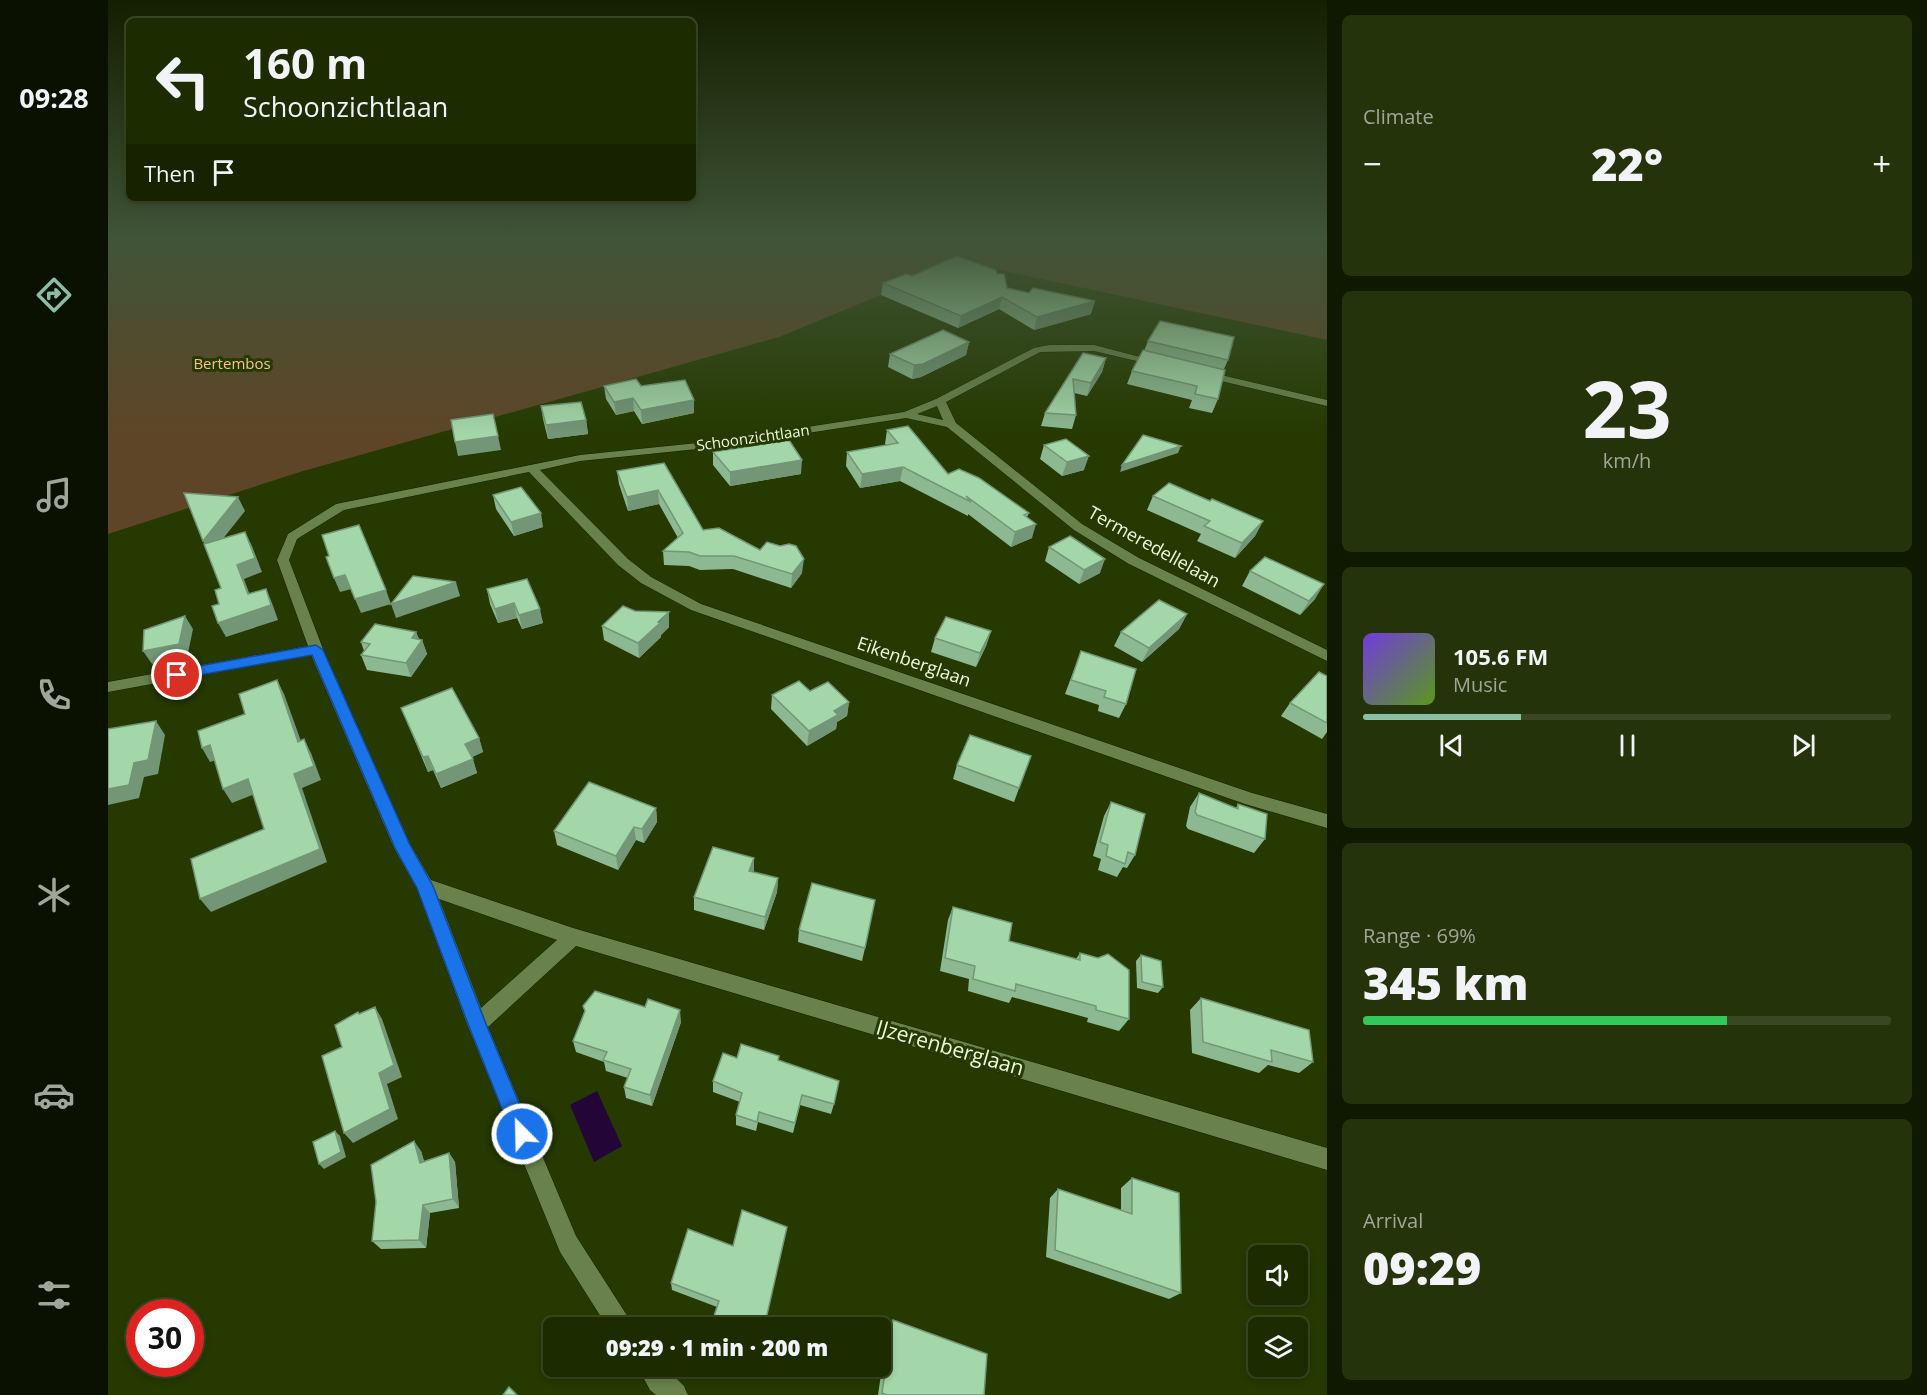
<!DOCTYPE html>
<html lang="en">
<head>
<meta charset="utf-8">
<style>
  :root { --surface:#1c2b00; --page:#25330a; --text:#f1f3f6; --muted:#a0a799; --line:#3a4722; --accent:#8abfa5 }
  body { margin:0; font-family:"Open Sans",sans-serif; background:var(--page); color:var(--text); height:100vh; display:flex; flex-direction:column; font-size:22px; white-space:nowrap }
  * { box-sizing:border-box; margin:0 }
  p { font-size:20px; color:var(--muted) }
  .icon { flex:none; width:33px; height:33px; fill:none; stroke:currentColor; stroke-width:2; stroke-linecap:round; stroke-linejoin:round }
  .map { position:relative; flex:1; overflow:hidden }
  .details { display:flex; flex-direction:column; gap:15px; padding:15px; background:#0f1800; width:600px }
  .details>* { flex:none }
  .banner { position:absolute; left:18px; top:18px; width:570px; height:183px; border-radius:9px; box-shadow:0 3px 9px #0003,0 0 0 2px var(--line); background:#1c2b00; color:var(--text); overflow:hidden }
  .buttons { position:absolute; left:1140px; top:1245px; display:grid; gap:12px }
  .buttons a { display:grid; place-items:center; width:60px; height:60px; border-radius:9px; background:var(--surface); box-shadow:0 3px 9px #0003,0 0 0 2px var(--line); font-size:30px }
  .speed { position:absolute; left:18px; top:1299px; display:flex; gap:12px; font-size:30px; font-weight:700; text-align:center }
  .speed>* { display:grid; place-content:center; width:78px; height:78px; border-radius:50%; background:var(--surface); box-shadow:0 3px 9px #0003,0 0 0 2px var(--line); line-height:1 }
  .speed .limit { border:9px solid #d22; background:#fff; color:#111 }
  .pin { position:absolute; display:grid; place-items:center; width:51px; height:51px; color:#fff; margin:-26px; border:3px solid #fff; border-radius:50%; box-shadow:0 2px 6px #0007 }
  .me { position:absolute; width:66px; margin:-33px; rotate:337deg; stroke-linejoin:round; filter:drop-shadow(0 0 4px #0008) }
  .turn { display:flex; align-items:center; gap:21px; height:126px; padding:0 18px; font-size:27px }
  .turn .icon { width:78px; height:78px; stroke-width:2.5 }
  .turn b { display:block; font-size:42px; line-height:51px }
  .then { display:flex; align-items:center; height:57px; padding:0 18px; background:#0003; gap:12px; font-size:22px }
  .big { font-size:45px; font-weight:800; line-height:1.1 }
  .details .card { flex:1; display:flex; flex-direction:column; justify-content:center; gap:9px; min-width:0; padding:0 21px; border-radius:9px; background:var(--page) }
  .details .dial { align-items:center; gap:0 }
  .dial b { font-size:78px; line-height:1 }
  .song { display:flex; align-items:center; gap:18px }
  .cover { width:72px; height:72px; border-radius:9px; background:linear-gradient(135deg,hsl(260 70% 55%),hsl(90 70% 35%)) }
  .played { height:6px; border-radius:3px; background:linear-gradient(90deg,var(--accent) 30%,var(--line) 30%) }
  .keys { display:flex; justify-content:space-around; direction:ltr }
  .heat { display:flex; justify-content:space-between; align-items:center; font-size:33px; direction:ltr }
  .charge { height:9px; border-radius:4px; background:linear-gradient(90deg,#34c759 69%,var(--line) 0) }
  .trip { position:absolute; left:435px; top:1317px; width:348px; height:60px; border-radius:9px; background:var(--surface); box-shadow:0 3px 9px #0003,0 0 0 2px var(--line); font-weight:800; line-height:60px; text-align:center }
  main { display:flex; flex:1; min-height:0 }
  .menu { display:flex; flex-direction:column; width:108px; justify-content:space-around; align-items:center; background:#0b1100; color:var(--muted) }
  .menu .icon { width:42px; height:42px }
  .menu .selected { color:var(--accent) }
  .menu b { font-size:27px; color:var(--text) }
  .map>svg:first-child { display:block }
</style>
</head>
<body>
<main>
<nav class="menu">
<b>09:28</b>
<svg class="icon selected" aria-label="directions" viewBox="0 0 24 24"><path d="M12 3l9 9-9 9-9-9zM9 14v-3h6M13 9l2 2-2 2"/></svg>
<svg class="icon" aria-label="music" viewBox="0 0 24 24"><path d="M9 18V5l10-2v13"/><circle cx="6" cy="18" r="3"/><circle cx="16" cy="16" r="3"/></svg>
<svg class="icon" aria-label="phone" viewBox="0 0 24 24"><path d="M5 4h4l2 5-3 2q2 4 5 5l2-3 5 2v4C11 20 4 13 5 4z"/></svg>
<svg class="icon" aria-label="climate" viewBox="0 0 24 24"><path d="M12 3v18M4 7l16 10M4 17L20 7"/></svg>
<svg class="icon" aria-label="car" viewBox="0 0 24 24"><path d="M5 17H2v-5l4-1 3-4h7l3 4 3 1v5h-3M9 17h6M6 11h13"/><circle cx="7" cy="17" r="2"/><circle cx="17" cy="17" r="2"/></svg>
<svg class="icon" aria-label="filters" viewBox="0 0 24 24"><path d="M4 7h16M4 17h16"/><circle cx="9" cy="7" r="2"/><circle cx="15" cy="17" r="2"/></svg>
</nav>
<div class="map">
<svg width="1219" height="1395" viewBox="0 0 1219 1395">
  <rect width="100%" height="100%" fill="#253900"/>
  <polygon fill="#5f4527" points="0,240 1219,240 1219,340 878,267 858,260 671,337 192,472 0,534"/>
  <polygon fill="#240537" points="489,1091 514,1146 486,1162 462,1105"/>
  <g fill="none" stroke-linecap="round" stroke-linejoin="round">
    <defs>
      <g id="minor">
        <path d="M941,345h45l69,18 -5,3 -64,-15 -54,1 -94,50 10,21 126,101 57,34 188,92v11l-198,-97 -55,-34 -127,-103 -41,-9 -189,29 -137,14 -40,9 88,89 23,18 50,27 551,189 75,21v14l-82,-24 -554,-194 -50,-27 -23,-18 -89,-93 -185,38 -47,29 -8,21 34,89 87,195 21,36 142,48 754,220v22l-751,-224 -88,81 88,209 59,92h-27l-48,-76 -93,-228 -50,-135 -23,-41 -83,-193 -203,37v-10l200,-36 -31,-86 11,-26 48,-30 244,-49 137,-14 187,-29 32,-13 98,-51zM829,406l6,14 -26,-6zM331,899l118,41 -76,68z"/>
        <polygon points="1096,371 1219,400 1219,406 1092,376 1092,372"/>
        <polygon points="529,1366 556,1366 576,1386 580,1395 548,1395 542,1390"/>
      </g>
    </defs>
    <use href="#minor" stroke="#131e03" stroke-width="1"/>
    <use href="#minor" fill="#69814a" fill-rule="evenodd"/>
  </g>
  <g fill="#8cb991">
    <polygon points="889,274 899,288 983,314 926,330 891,309 850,328 773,295 775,283 804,276"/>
    <polygon points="1040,341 1120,360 1116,369 1110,399 1104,413 1081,408 1084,400 1019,384 1024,371 1036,351"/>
    <polygon points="861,342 858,355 813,377 804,379 780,367 782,354"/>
    <polygon points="975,353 998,358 994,372 979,396 966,393 968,415 964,429 933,426 937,413"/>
    <polygon points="496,386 533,386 586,413 534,424 526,411 508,415 498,399"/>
    <polygon points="433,406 478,420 480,434 440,439 435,419"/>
    <polygon points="779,430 840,474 921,513 919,517 924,538 903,547 860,514 860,516 792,481 752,488 738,466 739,452 778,445 777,444"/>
    <polygon points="936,445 976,470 954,476 932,459"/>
    <polygon points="605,452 693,474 622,486 605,465"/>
    <polygon points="556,463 595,530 694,573 683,588 625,569 592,570 581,566 556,565 555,551 570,538 551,504 520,511 511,484 509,471"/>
    <polygon points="385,495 435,527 406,536 388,509"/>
    <polygon points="1045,496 1102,501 1155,521 1147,536 1127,558 1089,541 1093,534 1039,510"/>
    <polygon points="941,547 992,573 971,584 937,561"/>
    <polygon points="1142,571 1207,599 1192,615 1134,586"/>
    <polygon points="419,579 435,623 414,629 409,618 390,623 382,604 379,589"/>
    <polygon points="1079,614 1071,629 1034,662 1006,646 1013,632"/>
    <polygon points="494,626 561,627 553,635 553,637 531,658 496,640"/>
    <polygon points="883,631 878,646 868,667 823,652 827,638"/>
    <polygon points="308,632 311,639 314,640 319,654 303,677 259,670 253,655 256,651 253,642"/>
    <polygon points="973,651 1018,704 1011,718 990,711 991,705 957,694"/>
    <polygon points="1219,676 1219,732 1214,739 1173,716 1182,703"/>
    <polygon points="702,691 741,702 739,716 729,722 728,729 699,746 663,709 664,695"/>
    <polygon points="293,708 371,738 375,752 364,757 369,773 333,788 325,770 320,772"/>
    <polygon points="923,756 906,802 845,779 849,765"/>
    <polygon points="1091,793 1128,808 1130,804 1157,839 1146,853 1080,829 1078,826 1082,807"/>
    <polygon points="1003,802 1027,855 1019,868 1015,867 1009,877 990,870 993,859 985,856 996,816"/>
    <polygon points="548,808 549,822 536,843 528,840 510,870 449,845 446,831"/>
    <polygon points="646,872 670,878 669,892 656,930 586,910 586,897"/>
    <polygon points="845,907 901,941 968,959 972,953 1021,1019 1011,1031 979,1022 980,1018 904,997 901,1003 860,991 861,979 832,971 840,920"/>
    <polygon points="691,930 757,948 754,961 690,942"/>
    <polygon points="1033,955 1055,987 1050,993 1029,988 1028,961"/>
    <polygon points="1093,998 1205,1062 1191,1073 1160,1065 1151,1073 1084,1053 1082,1010"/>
    <polygon points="475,1006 573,1022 544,1106 518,1098 516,1087 520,1078 498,1071 496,1062 468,1052 465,1041 477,1013"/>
    <polygon points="671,1056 670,1060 726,1104 723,1114 692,1105 685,1133 650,1122 648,1131 628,1125 628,1115 632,1102 605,1092 605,1081 629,1058"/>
    <polygon points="313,1151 316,1161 341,1153 347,1162 351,1208 322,1213 318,1248 273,1249 264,1241"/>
    <polygon points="1024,1178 1073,1293 1061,1299 938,1257 942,1198 950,1189 1013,1210 1013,1188"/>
    <polygon points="580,1229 656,1328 612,1328 605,1325 605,1319 609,1307 564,1290 563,1283"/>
    <polygon points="785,1320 876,1395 770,1395 780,1326"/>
  </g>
  <g fill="#729676">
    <polygon points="894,297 891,309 850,328 853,316"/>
    <polygon points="987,301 983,314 926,330 929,317"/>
    <polygon points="861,342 858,355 813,377 804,379 806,365"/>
    <polygon points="998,358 994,372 979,396 983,383"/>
    <polygon points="525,398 526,411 508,415 506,402"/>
    <polygon points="586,400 586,413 534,424 533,410"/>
    <polygon points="478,420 480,434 440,439 438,425"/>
    <polygon points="390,436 393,450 350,456 347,442"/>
    <polygon points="1073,446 1070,453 1012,472 1014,465"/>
    <polygon points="981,456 976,470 954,476 959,462"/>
    <polygon points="694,460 693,474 622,486 622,472"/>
    <polygon points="795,467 792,481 752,488 754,474"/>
    <polygon points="550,490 551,504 520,511 519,497"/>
    <polygon points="130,497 137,511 102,555 95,541"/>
    <polygon points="433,513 435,527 406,536 403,522"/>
    <polygon points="1155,521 1147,536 1127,558 1134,543"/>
    <polygon points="928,524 924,538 903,547 907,532"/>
    <polygon points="137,532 144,546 154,572 136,579 147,609 140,594 129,565"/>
    <polygon points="696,559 694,573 683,588 684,574"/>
    <polygon points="997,559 992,573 971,584 976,570"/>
    <polygon points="237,575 243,589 232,592 226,578"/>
    <polygon points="348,582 352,596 288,618 283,604 253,613 247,599 278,590 283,604"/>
    <polygon points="1216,584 1207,599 1192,615 1201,601"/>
    <polygon points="158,589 164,603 170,620 118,637 110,623"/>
    <polygon points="406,603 409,618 390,623 387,609"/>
    <polygon points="432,609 435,623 414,629 411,615"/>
    <polygon points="561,612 561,627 553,635 553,637 531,658 530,643"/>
    <polygon points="1079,614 1071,629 1034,662 1041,648"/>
    <polygon points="77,616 85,629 79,658 44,664 35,651"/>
    <polygon points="883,631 878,646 868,667 872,653"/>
    <polygon points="308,632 312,643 314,640 319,654 303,677 298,663 304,638"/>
    <polygon points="169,680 176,694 198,755 190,742"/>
    <polygon points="741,702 739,716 729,722 728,729 699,746 701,731 726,711"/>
    <polygon points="48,721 57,735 50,774 36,777 31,798 0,805 0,789 26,763"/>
    <polygon points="371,738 375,752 362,758 357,744"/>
    <polygon points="196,739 203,753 213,780 194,788 219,862 103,912 92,899 212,849 186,774"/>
    <polygon points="102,745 111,759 102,762 94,748"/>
    <polygon points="320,756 325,770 320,772 315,757"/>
    <polygon points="365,759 369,773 333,788 328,774"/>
    <polygon points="140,779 149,793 124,803 115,789"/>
    <polygon points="548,808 549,822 536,843 534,829"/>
    <polygon points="526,827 528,840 510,870 508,856"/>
    <polygon points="646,858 646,871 641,871"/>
    <polygon points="670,878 669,892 656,930 657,917"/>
    <polygon points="267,1007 274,1019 294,1077 279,1084 290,1119 245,1143 236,1133 271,1073"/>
    <polygon points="572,1010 573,1022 544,1106 542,1095"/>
    <polygon points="227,1131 232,1136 238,1157 216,1169 211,1164"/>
    <polygon points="306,1141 313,1151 319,1172 312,1163"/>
    <polygon points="341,1153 347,1162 351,1208 345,1199"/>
    <polygon points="315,1205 322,1213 318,1248 311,1240"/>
  </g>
  <g fill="#a3d7a9" stroke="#729676" stroke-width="1.5">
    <polygon points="849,256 888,270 889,274 896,274 899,288 921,293 925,288 987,301 929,317 894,297 853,316 775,283 798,274 804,276"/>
    <polygon points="1052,321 1126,337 1120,360 1040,341"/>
    <polygon points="835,330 861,342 815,364 806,365 782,354"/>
    <polygon points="1035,350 1117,370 1110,399 1087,394 1089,386 1024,371"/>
    <polygon points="975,353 998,358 983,383 965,379 968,415 937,413"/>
    <polygon points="528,379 533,386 577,380 586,400 533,410 525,398 506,402 496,386"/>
    <polygon points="473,402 478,420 438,425 433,406"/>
    <polygon points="385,414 390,436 347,442 343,420"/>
    <polygon points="800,426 840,474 851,469 871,478 921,513 916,515 928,524 907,532 858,496 863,502 795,467 754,474 739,452 790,443 779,430"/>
    <polygon points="1035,435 1073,446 1014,465"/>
    <polygon points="958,439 981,456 959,462 936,445"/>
    <polygon points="681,440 694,460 622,472 605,452"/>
    <polygon points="556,463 595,530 611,528 652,550 659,542 672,546 681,544 688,546 696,559 684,574 626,556 592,556 581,552 555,551 575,533 550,490 519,497 509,471"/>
    <polygon points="1061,483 1102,501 1104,499 1155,521 1134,543 1096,526 1102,521 1045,496"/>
    <polygon points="413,487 433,513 403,522 385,495"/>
    <polygon points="76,493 130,497 95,541"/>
    <polygon points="251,525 278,590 247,599 237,575 226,578 218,557 221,556 214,535"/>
    <polygon points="137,532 147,558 129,565 140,594 158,589 163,605 110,623 104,606 111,604 107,590 113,588 96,544"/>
    <polygon points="962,536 997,559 976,570 941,547"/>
    <polygon points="1157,557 1216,584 1201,601 1142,571"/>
    <polygon points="305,576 348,582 283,604"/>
    <polygon points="419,579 432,609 411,615 406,603 387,609 379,589"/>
    <polygon points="1051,600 1079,614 1041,648 1013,632"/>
    <polygon points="515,606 527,611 561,612 550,622 552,623 530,643 494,626"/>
    <polygon points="77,616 71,644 35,651 36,630"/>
    <polygon points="838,617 883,631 872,653 827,638"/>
    <polygon points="267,624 308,632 304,638 314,640 298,663 253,655 262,644 253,642"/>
    <polygon points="973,651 1028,669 1018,704 996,697 998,691 963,680"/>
    <polygon points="1211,672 1219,676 1219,723 1182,703"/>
    <polygon points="169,680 190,742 196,739 206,766 186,774 212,849 92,899 83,859 156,829 140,779 115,789 102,745 94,748 90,731 137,714 131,694"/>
    <polygon points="691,681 702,691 720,682 741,702 726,711 730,715 701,731 664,695"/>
    <polygon points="344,688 371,738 357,744 365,759 328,774 320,756 315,757 293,708"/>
    <polygon points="48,721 40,760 26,763 21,785 0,789 0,729"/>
    <polygon points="862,735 923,756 911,788 849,765"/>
    <polygon points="481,782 548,808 534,829 526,827 508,856 446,831"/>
    <polygon points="1091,793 1130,809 1130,804 1159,814 1157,839 1089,815 1087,812"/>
    <polygon points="1003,802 1037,814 1027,855 1020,852 1017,864 998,856 1000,845 992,842"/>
    <polygon points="605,847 646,858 641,871 670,878 657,917 586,897"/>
    <polygon points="704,883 767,900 757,948 691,930"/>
    <polygon points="845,907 904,923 901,941 972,960 972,953 990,958 1000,954 1021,970 1021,1019 988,1010 988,1006 908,984 907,991 865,979 867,966 837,958"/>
    <polygon points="1033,955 1053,961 1055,987 1034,982"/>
    <polygon points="487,991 537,1007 540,999 572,1010 542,1095 516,1087 523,1069 495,1060 499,1052 465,1041 477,1011 475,1006"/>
    <polygon points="1093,998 1201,1030 1205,1062 1163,1050 1164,1062 1095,1042"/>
    <polygon points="267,1007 286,1065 271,1073 282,1109 236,1133 214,1056 234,1047 227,1025 250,1012 251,1014"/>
    <polygon points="633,1044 671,1056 670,1060 731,1081 726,1104 694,1095 687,1123 651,1112 649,1122 628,1115 634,1093 605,1081 615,1053 629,1058"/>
    <polygon points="227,1131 233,1152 211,1164 205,1142"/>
    <polygon points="306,1141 312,1163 341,1153 345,1199 315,1205 311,1240 264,1241 268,1202 263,1165"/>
    <polygon points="1024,1178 1071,1193 1073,1293 947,1250 950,1189 1024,1214"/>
    <polygon points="634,1210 679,1227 656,1328 628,1328 605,1319 611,1301 563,1283 580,1229 625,1246"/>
    <polygon points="785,1320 879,1354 876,1395 779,1395 774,1393"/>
    <polygon points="401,1387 409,1395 395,1395"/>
  </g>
  <linearGradient id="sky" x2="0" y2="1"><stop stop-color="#141f00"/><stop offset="0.55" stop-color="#405437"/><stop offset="1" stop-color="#405437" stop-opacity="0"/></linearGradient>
  <rect width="1219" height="435" fill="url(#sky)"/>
  <polygon fill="#1a73e8" stroke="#114b97" stroke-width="1.5" points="208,645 215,650 302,845 325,886 378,1024 424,1134 421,1141 414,1144 407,1141 360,1024 309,888 287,848 204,655 69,679 63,675 69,670"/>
  <g text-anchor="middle" stroke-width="6" stroke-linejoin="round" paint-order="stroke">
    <g font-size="15" fill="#f8c287" stroke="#253900">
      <text x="124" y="369">Bertembos</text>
    </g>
    <g font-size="15" fill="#ecfadd" stroke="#253900">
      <text transform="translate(645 438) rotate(-8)" y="5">Schoonzichtlaan</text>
    </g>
    <g font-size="18" fill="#ecfadd" stroke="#253900">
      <text transform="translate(1046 547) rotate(29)" y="6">Termeredellelaan</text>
      <text transform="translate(806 662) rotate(19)" y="6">Eikenberglaan</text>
    </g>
    <g font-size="21" fill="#ecfadd" stroke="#253900">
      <text transform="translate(842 1048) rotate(16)" y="7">IJzerenberglaan</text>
    </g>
  </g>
</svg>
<div class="buttons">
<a><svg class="icon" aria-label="sound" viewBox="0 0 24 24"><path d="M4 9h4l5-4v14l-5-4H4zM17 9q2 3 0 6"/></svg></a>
<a><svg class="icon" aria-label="layers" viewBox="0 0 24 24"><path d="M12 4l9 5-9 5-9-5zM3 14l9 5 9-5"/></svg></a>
</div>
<div class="speed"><div class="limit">30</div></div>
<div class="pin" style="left:69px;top:675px;background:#d93025"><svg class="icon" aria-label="arrive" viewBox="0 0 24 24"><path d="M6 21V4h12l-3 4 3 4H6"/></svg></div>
<svg class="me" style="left:414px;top:1134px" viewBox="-20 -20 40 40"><circle r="17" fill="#1a73e8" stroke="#fff" stroke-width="3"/><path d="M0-11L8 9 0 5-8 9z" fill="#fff"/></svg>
<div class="trip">09:29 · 1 min · 200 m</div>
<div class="banner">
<div class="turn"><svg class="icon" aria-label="left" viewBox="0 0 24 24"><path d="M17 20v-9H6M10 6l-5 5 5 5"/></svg><div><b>160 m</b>Schoonzichtlaan</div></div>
<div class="then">Then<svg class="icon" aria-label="arrive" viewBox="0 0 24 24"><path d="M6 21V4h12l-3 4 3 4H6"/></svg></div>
</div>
</div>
<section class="details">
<div class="card"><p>Climate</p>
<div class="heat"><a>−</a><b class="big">22°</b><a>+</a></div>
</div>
<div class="card dial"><b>23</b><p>km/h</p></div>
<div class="card">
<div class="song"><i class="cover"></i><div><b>105.6 FM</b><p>Music</p></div></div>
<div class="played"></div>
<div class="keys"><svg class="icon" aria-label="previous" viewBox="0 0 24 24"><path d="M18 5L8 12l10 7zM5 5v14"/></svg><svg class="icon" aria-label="pause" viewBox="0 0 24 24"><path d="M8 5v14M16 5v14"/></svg><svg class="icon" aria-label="next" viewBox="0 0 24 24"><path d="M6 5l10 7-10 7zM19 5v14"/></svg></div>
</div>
<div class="card"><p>Range · 69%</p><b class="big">345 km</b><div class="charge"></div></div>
<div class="card"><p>Arrival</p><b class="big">09:29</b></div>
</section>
</main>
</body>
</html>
